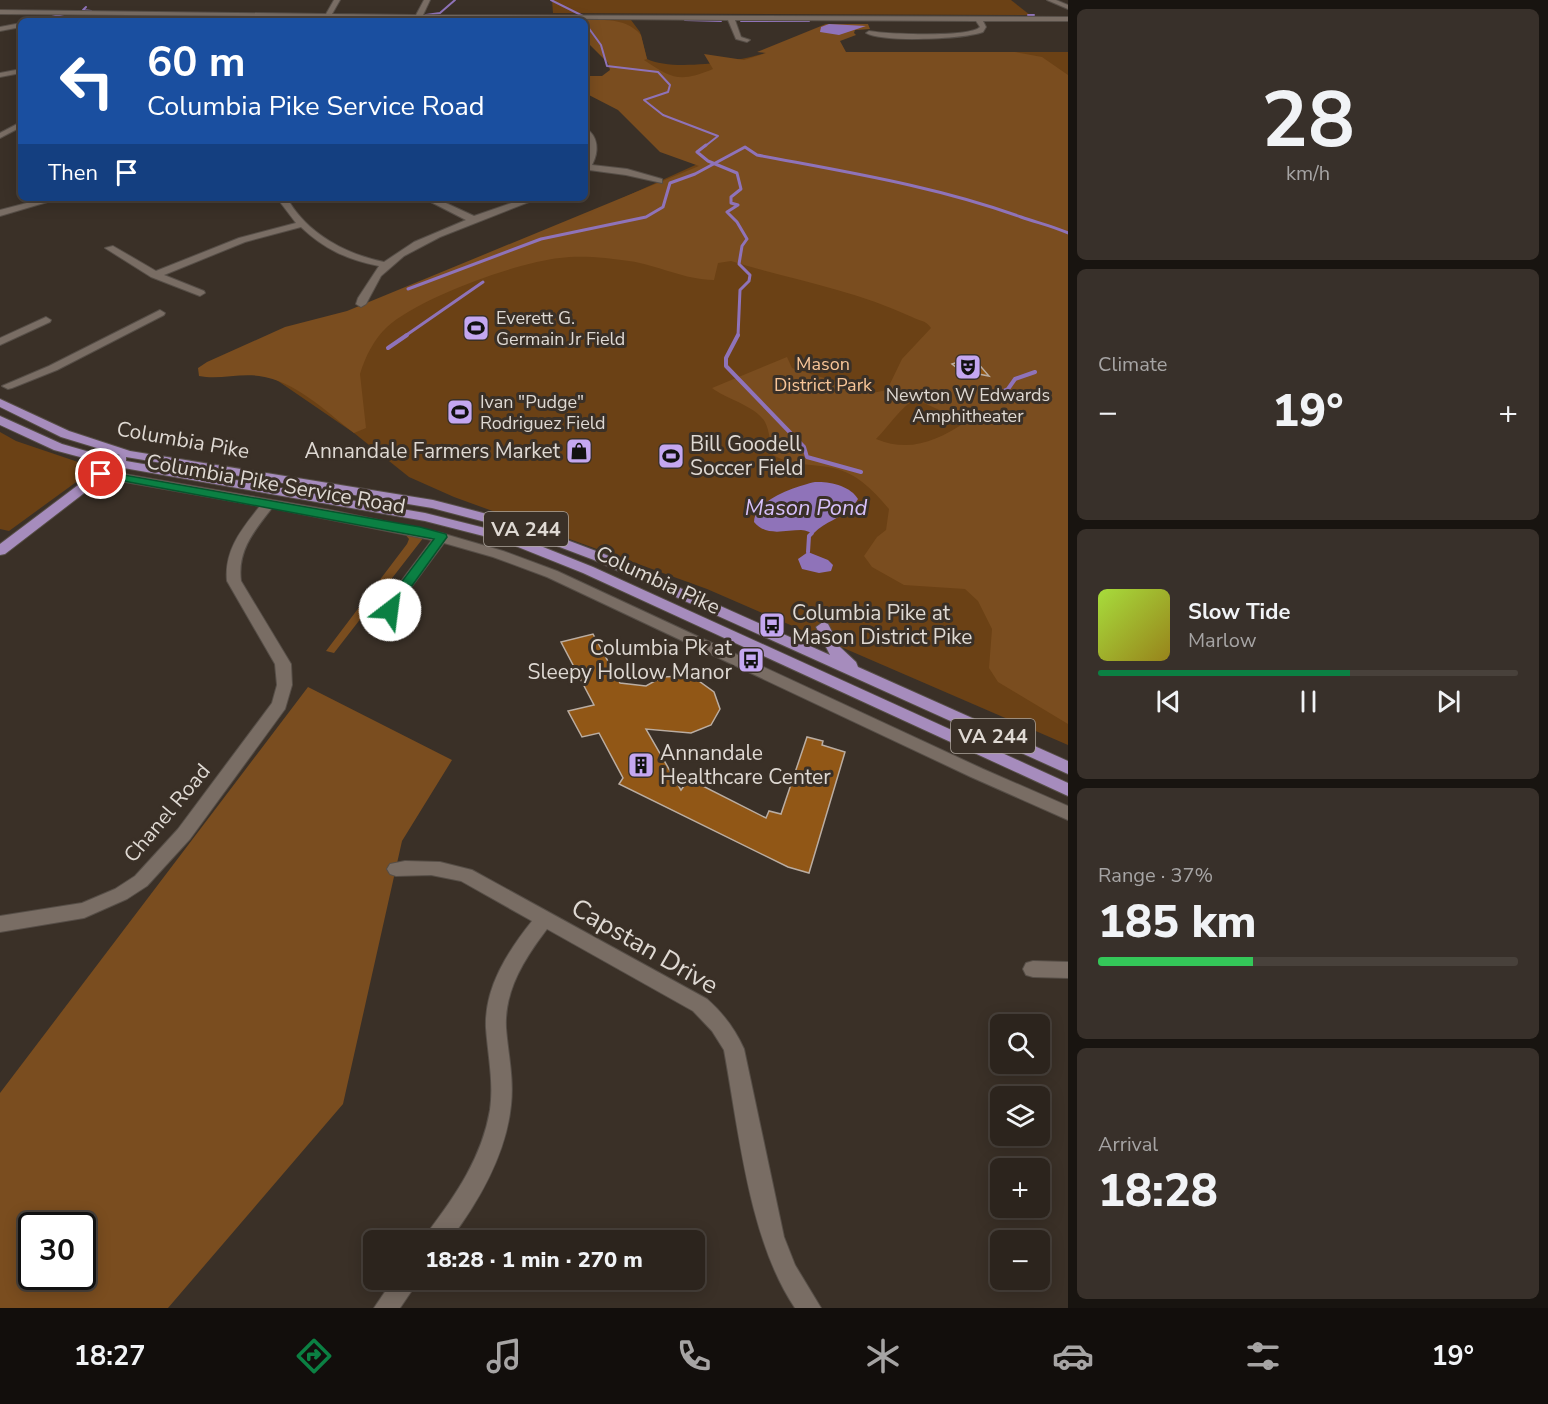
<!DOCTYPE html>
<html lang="en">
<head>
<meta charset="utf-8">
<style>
  :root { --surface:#2c241d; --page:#38302a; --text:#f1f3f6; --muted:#a6a4a4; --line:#48413b; --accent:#0b8043 }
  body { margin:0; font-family:"Nunito Sans",sans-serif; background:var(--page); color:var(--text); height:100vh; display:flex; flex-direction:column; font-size:22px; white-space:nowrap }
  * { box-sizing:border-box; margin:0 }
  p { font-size:20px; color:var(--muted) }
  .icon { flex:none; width:33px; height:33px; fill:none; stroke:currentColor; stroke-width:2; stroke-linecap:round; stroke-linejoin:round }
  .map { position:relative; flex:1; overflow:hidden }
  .side { display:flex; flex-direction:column; gap:9px; padding:9px; background:#181410; width:480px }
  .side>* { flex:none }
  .hud { position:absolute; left:18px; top:18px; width:570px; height:183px; border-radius:9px; box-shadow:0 3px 15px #0003,0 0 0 2px var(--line); background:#1a4fa0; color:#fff; overflow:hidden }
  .controls { position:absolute; left:990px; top:1014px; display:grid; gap:12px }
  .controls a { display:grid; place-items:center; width:60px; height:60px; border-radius:9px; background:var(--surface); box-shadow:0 3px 15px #0003,0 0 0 2px var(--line); font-size:30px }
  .speed { position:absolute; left:18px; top:1212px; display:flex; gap:12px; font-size:30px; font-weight:700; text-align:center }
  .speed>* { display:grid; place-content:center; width:78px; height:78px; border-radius:50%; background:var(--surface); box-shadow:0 3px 15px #0003,0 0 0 2px var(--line); line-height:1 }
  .speed .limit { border:3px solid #111; border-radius:9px; background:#fff; color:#111 }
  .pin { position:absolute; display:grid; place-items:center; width:51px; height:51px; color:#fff; margin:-26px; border:3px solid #fff; border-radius:50%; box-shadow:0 2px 6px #0007 }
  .me { position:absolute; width:66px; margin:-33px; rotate:30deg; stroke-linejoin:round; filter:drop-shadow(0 0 4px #0008) }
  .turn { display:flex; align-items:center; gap:21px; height:126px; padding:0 30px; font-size:27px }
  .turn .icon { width:78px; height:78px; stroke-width:2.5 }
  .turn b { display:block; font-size:42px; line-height:51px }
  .then { display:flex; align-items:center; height:57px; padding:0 30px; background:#0003; gap:12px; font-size:22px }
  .big { font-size:45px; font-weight:800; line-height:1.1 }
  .side .widget { flex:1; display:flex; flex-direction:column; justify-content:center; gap:9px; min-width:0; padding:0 21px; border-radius:9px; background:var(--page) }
  .side .dial { align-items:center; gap:0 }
  .dial b { font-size:78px; line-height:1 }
  .song { display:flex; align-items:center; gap:18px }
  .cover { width:72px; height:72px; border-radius:9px; background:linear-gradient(135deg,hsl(80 70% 55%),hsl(50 70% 35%)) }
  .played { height:6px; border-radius:3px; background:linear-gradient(90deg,var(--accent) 60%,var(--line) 60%) }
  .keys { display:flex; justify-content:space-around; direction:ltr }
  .heat { display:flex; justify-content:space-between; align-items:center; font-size:33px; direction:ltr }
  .charge { height:9px; border-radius:4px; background:linear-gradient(90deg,#34c759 37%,var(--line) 0) }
  .trip { position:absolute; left:363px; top:1230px; width:342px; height:60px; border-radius:9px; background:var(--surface); box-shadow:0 3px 15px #0003,0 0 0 2px var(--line); font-weight:800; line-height:60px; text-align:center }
  .menu { display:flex; height:96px; justify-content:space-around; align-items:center; background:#120e0c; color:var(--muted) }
  .menu .icon { width:42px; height:42px }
  .menu .selected { color:var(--accent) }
  .menu b { font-size:27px; color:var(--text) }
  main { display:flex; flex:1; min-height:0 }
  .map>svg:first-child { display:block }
</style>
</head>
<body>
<main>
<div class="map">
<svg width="1068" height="1308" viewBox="0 0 1068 1308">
  <rect width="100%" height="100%" fill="#3a3027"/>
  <g fill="#6b4115">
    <polygon points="552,0 1011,0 1030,15 553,13"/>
    <path d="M603,19l28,1 9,12 7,27c26,13 95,2 122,-7h299v693l-361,-156 -253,-92 -45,-20 -55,-44 -95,-65 282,-133 172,-78z"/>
    <polygon points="0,432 16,441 84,464 81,467 83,469 79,480 9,531 0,529"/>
  </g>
  <g fill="#7a4d1f" fill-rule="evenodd">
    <path d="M573,19c23,2 51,-4 68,16l6,24 -3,1c29,20 37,22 69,9l-9,-15 40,6 22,-7 -9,-1 69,-28h42l2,5 -15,1 -1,3 2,2 -16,6 6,11h169l27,5 26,18v649l-70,-42 -9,-14 3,-39 -14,-28 -13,-12 -61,-4 -32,-18 -8,-11 13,-19 9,-7 3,-21c-17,-20 -34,-38 -61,-42 -20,-3 -38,-2 -55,-12 -3,-9 -3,-24 -8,-33 -9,-16 -39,-23 -53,-34l75,-31 5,11 80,25 15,-3 15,-31 29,-31c-5,-8 -12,-7 -19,-11 -60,-28 -120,-37 -181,-56l-13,2 -4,17c-29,0 -56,-15 -85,-19 -21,-3 -48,-6 -69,-3 -42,4 -142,40 -173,69 -13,12 -22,30 -27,47l6,54 -12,5c-29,-22 -58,-52 -95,-57 -20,-3 -40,4 -60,0l-1,-8 9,-6 78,-35 62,-16 352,-145 -39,-14 -42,-42 -33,-17v-17h17l8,-6 -2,-7 -23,-23v-19zM915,399l51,23c-30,19 -56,31 -90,17 13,-13 24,-31 39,-40z"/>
    <polygon points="404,533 424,537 334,653 326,651 407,544 409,539"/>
    <path d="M308,687l144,73 -50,81 -59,263 -175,204h-168v-215zM32,1226h50v50h-50z"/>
  </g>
  <g fill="#8f73b9">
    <polygon points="829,24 866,26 839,35 820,32 821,27"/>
    <path d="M815,482c14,-1 36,4 43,17 -10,18 -30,20 -44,34 -5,0 -7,-3 -13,-3 -16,0 -35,7 -47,-8 0,-22 43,-36 61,-40z"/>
    <polygon points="808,552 828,560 833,565 831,571 819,573 802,569 798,559"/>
  </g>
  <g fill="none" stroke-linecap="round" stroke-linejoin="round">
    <g stroke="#8f73b9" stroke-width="2">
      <polyline points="551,0 585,17"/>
      <polyline points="86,7 83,10 91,11"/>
      <polyline points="426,15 440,13 455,0"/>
      <polyline points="1028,15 1034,15"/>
      <polyline points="685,20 721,21"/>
      <polyline points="35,21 64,14"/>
      <polyline points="423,21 426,18"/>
      <polyline points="741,21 809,21"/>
      <polyline points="585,23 601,45 607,66 658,72 670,85 668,92 644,100 663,115 718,136 704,147"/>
    </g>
    <g stroke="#8f73b9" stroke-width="3">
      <polyline points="706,145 697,152 708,161 737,173 741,189 731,197 731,203 738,205 727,212 737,222 747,239 742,246 739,264 750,275 749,281 740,290 738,336"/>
      <path d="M408,289l133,-50 105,-22 17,-10 7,-24 25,-9 50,-27 12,8c89,17 178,31 264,62 17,6 29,8 47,16"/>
      <polyline points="405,336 483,282"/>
    </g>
    <g stroke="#8f73b9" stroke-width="4">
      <polyline points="738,335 726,358 726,366 804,447 807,457 861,472"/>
      <polyline points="388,348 407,335"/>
      <polyline points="999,393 1008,389 1015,379 1035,372"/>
      <polyline points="808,552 809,536 812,533"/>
    </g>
  </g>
  <g fill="#915716" stroke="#baada2" stroke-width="1.5">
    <polygon points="970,358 976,361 989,376 968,372 965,374 952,364"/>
    <polygon points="593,634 620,683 646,686 662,677 684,676 696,679 714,692 720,709 711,725 691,733 646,729 681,790 689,779 766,818 769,811 781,814 807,737 823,741 822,745 845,752 809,873 788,867 619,784 623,778 599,733 582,737 568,711 594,705 561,642"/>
  </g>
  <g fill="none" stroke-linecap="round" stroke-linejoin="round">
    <defs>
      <g id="minor">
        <path d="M334,0h6l-8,14 84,1 8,-15h6l-7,15 645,2v4h-85l3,6 -3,5c-20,7 -99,11 -117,1l3,-2c18,3 100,7 111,-4l-4,-6 -241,-1 6,17 9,3 -3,2 -11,-3 -8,-19 -728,-6v-4l326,4z"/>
        <polygon points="1047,0 1056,0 1068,5 1068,9"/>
        <polygon points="21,23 21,27 0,31 0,27"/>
        <polygon points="21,69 21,73 0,77 0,73"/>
        <polygon points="21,122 21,127 0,138 0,133"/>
        <path d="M585,128c14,8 14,24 7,37l35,4 35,10v4l-36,-8 -37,-5 -4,2 4,-23z"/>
        <polygon points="46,198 61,198 0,216 0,210"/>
        <path d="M277,198h10c20,36 59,56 97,64l30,-20 52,-22 -43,-22h12l39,18 52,-18h13l-99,39 -36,19 -23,20 -15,28 -5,3 -5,-3 2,-6 21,-32c-31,-6 -55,-17 -78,-39l-56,15 -81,33 40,16 1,2 -5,3 -49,-19 -46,-29 8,-2 43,25 83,-33 57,-15z"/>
        <polygon points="160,310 165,313 164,315 57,370 12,388 8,389 2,386 49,366"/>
        <polygon points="46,317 51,320 50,322 0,345 0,338"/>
        <path d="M101,470l229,40 111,23 62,18 54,20 426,198 85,37v14l-97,-43 -424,-200 -54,-20 -49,-14 -43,58c-4,10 0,22 -5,31h-10l-3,-22 4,-10 45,-60 -160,-32c-18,23 -35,43 -31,73l50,83 1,21 -7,24 -95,130 -43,47 -20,13 -43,19 -84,14v-16l82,-13 33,-14 20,-13 43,-47 94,-126 5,-18 -2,-21 -48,-83c-3,-31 15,-52 33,-75l-163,-29 -2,-3z"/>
        <path d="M405,861l35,1 32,8 235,129c16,14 28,30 37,50l40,188 11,28 26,43h-26c-46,-68 -56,-177 -71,-258l-12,-19 -19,-20 -146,-82c-22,29 -43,61 -41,99 2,26 8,50 5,77 -5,50 -32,96 -61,135h-25l3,-8c28,-37 54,-75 62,-122 4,-28 -2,-54 -4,-82 -2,-40 22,-77 46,-107l-71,-40 -30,-6 -35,1 -6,-2 -3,-5 3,-5z"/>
        <polygon points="1033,961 1068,962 1068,978 1033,977 1026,975 1023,969 1026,963"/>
        <polygon points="393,1280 419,1280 400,1308 374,1308"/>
      </g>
      <polygon id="major" points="0,399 69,431 130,451 433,500 522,523 604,554 830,655 816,627 823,622 828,624 840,647 856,662 858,667 1068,761 1068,774 594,560 512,529 432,508 126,457 126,461 425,513 513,535 593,567 1068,783 1068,796 583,573 503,541 425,521 118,467 5,554 0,555 0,544 106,464 54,450 0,425 0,416 62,444 114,459 120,455 61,437 0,407"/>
    </defs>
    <use href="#minor" stroke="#564e47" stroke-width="2"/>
    <use href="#major" stroke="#564e47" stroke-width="2"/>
    <use href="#minor" fill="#796d64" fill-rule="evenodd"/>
    <use href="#major" fill="#a68cbd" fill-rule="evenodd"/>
  </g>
  <polygon fill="#0b8043" stroke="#07532c" stroke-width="1.5" points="101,471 420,527 446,534 447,537 401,601 395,613 390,615 384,610 388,600 434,539 97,476 96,474"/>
  <defs>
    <symbol id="stadium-square" viewBox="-11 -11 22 22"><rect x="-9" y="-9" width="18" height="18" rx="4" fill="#c4a7f1" stroke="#3a3027"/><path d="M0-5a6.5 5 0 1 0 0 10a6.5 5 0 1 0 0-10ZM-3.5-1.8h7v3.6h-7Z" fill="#111"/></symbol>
    <symbol id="theatre-square" viewBox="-11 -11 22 22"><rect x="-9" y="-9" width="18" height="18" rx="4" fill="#c4a7f1" stroke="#3a3027"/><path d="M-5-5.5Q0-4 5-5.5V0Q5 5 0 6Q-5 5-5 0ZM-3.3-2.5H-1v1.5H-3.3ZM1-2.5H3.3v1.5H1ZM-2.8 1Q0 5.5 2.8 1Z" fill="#111"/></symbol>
    <symbol id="shop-square" viewBox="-11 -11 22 22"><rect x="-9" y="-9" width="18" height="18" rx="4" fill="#c4a7f1" stroke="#3a3027"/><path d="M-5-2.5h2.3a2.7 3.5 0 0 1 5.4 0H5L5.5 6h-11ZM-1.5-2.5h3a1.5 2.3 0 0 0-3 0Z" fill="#111"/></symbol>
    <symbol id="bus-square" viewBox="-11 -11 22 22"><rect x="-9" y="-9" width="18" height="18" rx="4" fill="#c4a7f1" stroke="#3a3027"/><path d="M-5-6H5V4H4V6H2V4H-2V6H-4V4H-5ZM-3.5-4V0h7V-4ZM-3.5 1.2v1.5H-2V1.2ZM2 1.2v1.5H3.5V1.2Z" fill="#111"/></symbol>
    <symbol id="building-square" viewBox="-11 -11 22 22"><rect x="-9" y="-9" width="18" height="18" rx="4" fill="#c4a7f1" stroke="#3a3027"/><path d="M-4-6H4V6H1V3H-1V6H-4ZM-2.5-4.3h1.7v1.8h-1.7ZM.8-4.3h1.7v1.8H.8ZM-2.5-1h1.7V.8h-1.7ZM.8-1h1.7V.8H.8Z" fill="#111"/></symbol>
  </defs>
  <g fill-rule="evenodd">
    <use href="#stadium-square" x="461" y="313" width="30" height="30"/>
    <use href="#theatre-square" x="953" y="352" width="30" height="30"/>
    <use href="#stadium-square" x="445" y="397" width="30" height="30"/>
    <use href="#shop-square" x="564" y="436" width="30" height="30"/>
    <use href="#stadium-square" x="656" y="441" width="30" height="30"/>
    <use href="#bus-square" x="757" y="610" width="30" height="30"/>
    <use href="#bus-square" x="736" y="645" width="30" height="30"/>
    <use href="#building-square" x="626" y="750" width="30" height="30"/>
  </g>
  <g text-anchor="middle" stroke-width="6" stroke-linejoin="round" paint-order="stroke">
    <g font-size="18" fill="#dfd9d3" stroke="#3a3027" text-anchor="start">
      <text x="496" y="324">Everett G.<tspan x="496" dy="21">Germain Jr Field</tspan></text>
      <text x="968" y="401" text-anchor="middle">Newton W Edwards<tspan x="968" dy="21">Amphitheater</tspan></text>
      <text x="480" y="408">Ivan "Pudge"<tspan x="480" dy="21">Rodriguez Field</tspan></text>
    </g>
    <g font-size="18" fill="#f8c598" stroke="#3a3027">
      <text x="823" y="370">Mason<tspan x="823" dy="21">District Park</tspan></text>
    </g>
    <g fill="#3a3027" stroke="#aea69f" stroke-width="1.5">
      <rect x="484" y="512" width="84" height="34" rx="4.5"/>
      <rect x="951" y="719" width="84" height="34" rx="4.5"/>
    </g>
    <g font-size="20" font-weight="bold" fill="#dfd9d3">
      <text x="526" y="536">VA 244</text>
      <text x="993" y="743">VA 244</text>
    </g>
    <g font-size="21" fill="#dfd9d3" stroke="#3a3027">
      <text transform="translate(183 440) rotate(10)" y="7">Columbia Pike</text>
      <text transform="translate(276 484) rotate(10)" y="7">Columbia Pike Service Road</text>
      <text transform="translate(658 580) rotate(25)" y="7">Columbia Pike</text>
      <text transform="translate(167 813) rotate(-50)" y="7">Chanel Road</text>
    </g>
    <g font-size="21" fill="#dfd9d3" stroke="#3a3027" text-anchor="start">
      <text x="690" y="451">Bill Goodell<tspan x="690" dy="24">Soccer Field</tspan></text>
      <text x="560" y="458" text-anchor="end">Annandale Farmers Market</text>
      <text x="792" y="620">Columbia Pike at<tspan x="792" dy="24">Mason District Pike</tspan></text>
      <text x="732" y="655" text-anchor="end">Columbia Pk at<tspan x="732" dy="24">Sleepy Hollow Manor</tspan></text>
      <text x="660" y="760">Annandale<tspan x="660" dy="24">Healthcare Center</tspan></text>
    </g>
    <g font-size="22" font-style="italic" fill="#d6c0fa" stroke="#3a3027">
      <text x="806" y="515">Mason Pond</text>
    </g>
    <g font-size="26" fill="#dfd9d3" stroke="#3a3027">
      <text transform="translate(645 946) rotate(30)" y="9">Capstan Drive</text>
    </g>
  </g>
</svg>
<div class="controls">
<a><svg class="icon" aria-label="search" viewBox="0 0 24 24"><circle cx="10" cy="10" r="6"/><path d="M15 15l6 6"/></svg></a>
<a><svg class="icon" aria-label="layers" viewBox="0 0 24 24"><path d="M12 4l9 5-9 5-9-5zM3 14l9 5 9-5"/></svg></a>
<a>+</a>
<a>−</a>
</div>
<div class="speed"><div class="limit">30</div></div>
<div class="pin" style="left:101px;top:474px;background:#d93025"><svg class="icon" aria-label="arrive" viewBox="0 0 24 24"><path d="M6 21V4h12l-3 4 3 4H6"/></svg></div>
<svg class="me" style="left:390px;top:610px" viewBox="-20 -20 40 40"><circle r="19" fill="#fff"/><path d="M0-13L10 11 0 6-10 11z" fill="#0b8043"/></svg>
<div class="trip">18:28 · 1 min · 270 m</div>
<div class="hud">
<div class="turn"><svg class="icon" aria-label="left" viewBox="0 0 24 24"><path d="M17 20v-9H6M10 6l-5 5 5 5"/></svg><div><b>60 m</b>Columbia Pike Service Road</div></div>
<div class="then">Then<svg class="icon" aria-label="arrive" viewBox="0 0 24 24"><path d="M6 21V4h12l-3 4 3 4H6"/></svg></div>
</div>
</div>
<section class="side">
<div class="widget dial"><b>28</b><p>km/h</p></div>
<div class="widget"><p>Climate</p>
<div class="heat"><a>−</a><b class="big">19°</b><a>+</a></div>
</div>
<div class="widget">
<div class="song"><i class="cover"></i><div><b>Slow Tide</b><p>Marlow</p></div></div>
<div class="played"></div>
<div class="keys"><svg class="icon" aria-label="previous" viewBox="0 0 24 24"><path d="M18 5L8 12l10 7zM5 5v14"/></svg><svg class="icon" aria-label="pause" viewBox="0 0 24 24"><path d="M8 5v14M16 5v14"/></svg><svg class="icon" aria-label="next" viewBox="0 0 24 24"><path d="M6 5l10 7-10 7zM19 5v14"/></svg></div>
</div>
<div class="widget"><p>Range · 37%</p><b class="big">185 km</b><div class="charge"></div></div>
<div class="widget"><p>Arrival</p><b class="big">18:28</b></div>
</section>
</main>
<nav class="menu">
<b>18:27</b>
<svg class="icon selected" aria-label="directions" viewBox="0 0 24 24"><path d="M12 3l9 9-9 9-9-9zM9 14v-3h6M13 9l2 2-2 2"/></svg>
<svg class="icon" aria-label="music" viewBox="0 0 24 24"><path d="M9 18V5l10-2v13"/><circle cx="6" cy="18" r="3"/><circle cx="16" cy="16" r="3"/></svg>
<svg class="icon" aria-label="phone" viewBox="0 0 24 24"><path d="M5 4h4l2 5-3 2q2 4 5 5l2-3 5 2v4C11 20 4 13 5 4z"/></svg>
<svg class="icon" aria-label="climate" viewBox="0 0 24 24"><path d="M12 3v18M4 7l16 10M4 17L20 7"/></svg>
<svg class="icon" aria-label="car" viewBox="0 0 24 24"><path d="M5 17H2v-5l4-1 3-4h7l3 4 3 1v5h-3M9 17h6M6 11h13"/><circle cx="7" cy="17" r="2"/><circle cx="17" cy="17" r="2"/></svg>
<svg class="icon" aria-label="filters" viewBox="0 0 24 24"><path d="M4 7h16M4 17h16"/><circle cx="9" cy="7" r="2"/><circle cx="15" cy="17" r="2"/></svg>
<b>19°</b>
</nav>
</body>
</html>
